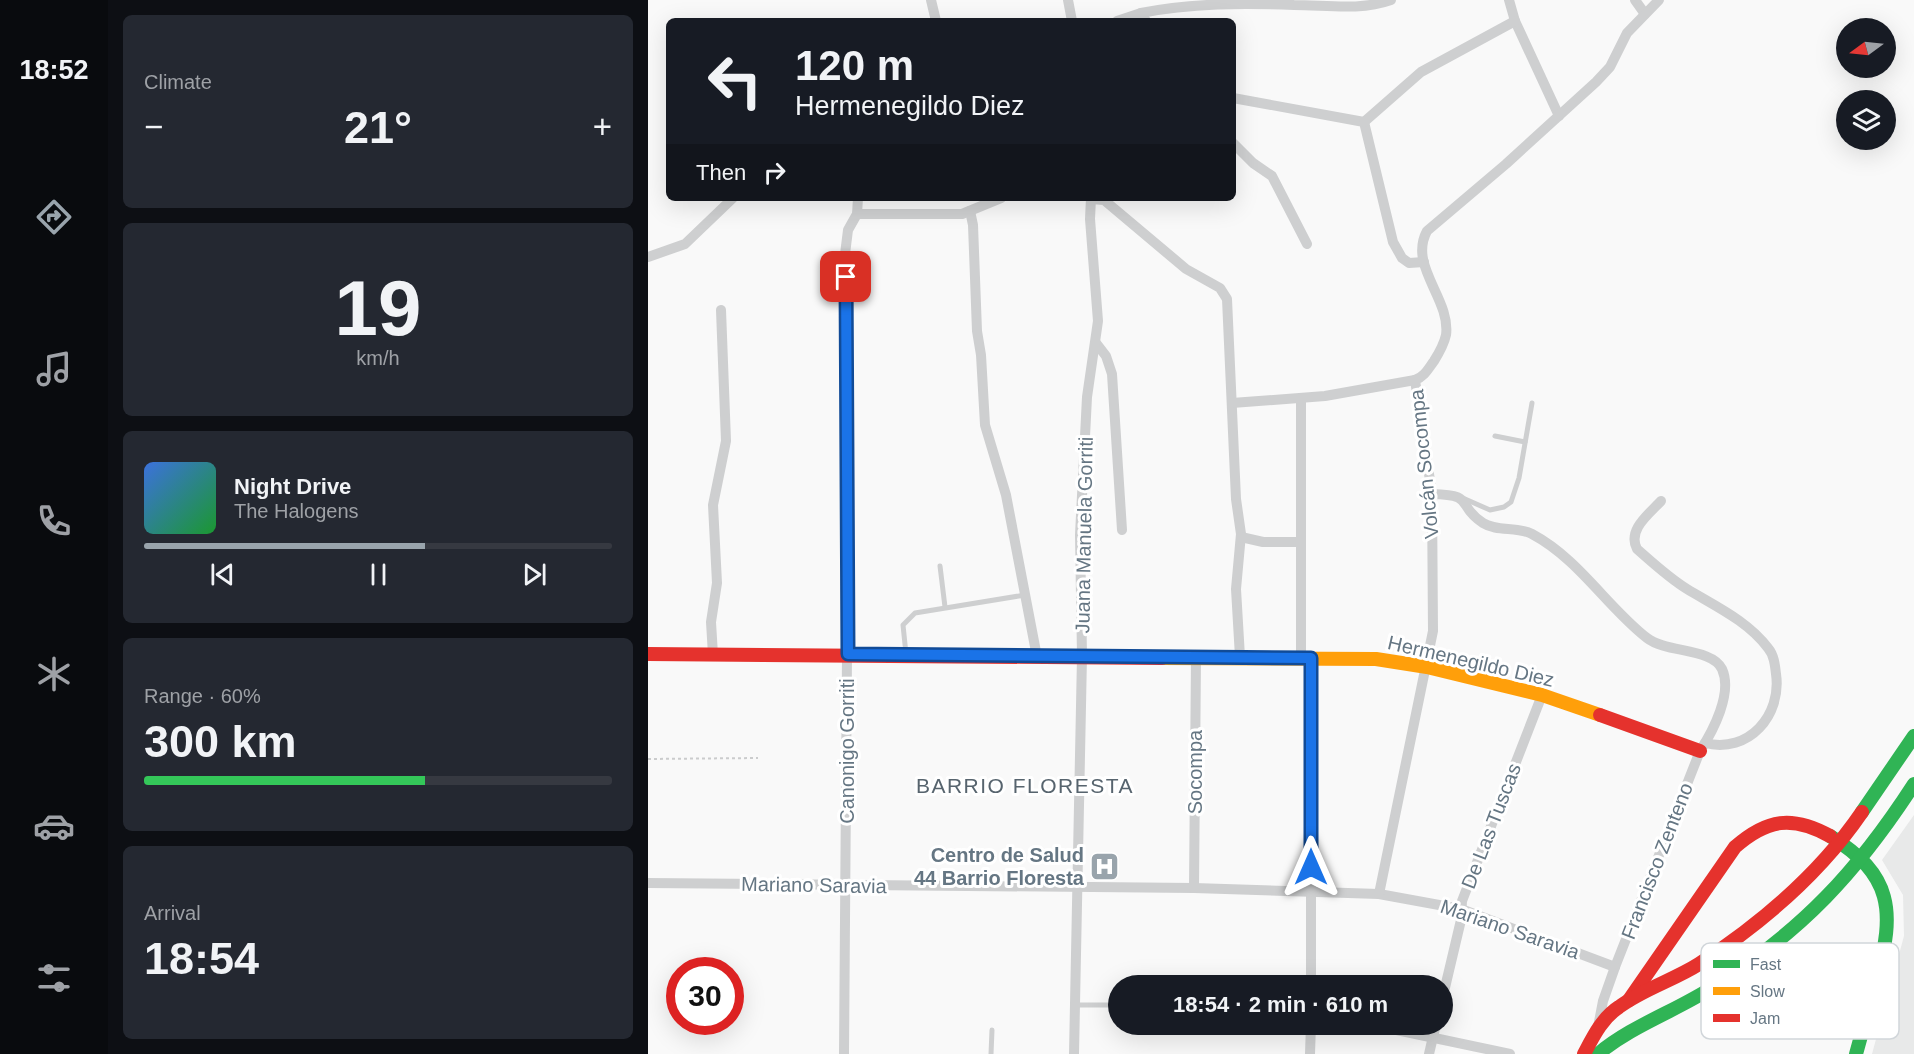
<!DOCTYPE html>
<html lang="en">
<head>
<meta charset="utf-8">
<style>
  :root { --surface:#171b24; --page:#242831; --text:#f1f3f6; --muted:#9ea1a6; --line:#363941; --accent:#99a4ac }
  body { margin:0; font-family:Helvetica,sans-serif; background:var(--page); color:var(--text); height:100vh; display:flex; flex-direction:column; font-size:22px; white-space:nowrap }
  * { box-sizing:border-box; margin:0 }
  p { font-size:20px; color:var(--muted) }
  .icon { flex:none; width:33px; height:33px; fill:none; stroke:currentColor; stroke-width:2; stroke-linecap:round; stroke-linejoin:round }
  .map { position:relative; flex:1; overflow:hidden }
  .drawer { display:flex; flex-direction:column; gap:15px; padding:15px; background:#0d0f14; width:540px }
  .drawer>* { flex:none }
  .banner { position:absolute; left:18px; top:18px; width:570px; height:183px; border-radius:9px; box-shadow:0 6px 24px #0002; background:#171b24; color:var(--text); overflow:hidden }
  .needle { width:39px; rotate:255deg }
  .fabs { position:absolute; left:1188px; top:18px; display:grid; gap:12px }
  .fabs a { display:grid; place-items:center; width:60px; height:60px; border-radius:50%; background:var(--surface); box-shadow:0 6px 24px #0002; font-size:30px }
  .speed { position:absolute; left:18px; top:957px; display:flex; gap:12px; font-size:30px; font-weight:700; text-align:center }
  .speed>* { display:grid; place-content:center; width:78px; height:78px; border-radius:50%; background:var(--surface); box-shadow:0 6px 24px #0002; line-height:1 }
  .speed .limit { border:9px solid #d22; background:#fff; color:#111 }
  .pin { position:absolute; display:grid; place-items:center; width:51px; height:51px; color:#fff; margin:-26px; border-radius:12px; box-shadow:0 3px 9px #0006 }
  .me { position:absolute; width:66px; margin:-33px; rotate:0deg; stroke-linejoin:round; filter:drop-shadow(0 0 4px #0008) }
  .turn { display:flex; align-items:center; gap:21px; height:126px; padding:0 30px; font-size:27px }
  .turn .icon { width:78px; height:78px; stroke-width:2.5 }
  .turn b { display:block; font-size:42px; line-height:51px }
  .then { display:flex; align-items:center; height:57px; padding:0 30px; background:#0003; gap:12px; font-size:22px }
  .big { font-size:45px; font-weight:700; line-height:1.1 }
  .drawer .tile { flex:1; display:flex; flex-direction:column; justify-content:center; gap:9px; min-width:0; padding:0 21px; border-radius:9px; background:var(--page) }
  .drawer .dial { align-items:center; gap:0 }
  .dial b { font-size:78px; line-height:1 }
  .song { display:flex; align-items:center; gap:18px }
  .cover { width:72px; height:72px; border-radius:9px; background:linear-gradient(135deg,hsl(220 70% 55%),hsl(130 70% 35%)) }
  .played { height:6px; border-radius:3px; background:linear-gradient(90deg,var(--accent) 60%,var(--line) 60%) }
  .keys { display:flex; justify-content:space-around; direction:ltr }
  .heat { display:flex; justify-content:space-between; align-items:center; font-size:33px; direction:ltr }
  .charge { height:9px; border-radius:4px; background:linear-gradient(90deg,#34c759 60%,var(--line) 0) }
  .trip { position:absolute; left:460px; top:975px; width:345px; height:60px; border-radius:30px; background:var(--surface); box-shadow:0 6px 24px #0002; font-weight:700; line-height:60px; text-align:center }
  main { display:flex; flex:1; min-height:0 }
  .dock { display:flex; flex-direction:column; width:108px; justify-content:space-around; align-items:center; background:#090b0e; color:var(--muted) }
  .dock .icon { width:42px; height:42px }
  .dock .on { color:var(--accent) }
  .dock b { font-size:27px; color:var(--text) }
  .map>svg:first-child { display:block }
</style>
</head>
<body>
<main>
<nav class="dock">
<b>18:52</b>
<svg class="icon on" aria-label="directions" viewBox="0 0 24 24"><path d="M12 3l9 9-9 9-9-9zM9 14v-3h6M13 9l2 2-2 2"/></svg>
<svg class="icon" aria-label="music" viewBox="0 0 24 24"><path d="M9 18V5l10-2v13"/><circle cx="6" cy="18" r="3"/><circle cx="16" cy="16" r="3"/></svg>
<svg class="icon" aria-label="phone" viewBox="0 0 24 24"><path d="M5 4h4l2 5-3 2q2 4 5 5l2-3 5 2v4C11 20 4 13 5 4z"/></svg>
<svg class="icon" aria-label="climate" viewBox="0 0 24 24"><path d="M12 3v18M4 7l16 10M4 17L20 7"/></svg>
<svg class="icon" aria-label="car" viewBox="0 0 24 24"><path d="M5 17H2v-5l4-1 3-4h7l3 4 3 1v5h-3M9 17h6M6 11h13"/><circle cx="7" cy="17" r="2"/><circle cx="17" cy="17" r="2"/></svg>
<svg class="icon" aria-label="filters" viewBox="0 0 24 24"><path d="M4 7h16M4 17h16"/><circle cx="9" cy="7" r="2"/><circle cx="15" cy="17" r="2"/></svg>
</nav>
<section class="drawer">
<div class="tile"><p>Climate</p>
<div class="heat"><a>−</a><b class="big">21°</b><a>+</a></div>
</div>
<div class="tile dial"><b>19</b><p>km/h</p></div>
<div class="tile">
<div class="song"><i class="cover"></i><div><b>Night Drive</b><p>The Halogens</p></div></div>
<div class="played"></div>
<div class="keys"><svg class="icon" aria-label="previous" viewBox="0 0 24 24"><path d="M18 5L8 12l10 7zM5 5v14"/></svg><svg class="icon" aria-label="pause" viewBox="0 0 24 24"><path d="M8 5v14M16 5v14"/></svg><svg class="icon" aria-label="next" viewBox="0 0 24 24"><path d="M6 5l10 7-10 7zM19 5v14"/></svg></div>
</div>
<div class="tile"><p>Range · 60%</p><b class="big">300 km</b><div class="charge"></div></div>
<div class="tile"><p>Arrival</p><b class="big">18:54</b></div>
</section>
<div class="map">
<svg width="1266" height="1054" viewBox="0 0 1266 1054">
  <rect width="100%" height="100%" fill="#f9f9f9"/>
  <polygon fill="#e8e9e9" points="1266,815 1266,1054 1224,1054 1256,936 1255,895 1234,860"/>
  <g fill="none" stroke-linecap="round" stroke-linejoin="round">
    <polyline stroke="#cbcccd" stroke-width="2" stroke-dasharray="3 3" stroke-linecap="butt" points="0,759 110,758"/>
    <g stroke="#cecfd0" stroke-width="5">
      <polyline points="847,436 877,442"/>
      <polyline points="817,499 842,510 856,507 863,502 871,478 884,403"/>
      <polyline points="292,566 297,607"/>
      <polyline points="258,654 255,625 267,613 377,595"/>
      <polyline points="427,1005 471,1005"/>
      <polyline points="343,1054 344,1030"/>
    </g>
    <g stroke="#cecfd0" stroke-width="10">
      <polyline points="283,0 288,21"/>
      <polyline points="420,0 424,21"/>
      <polyline points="861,0 867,21 911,116"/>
      <polyline points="987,0 997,14"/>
      <path d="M493,13c50,-10 102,-10 153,-8 32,0 66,6 97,-5"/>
      <polyline points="469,21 493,13 498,21"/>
      <polyline points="585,98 716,122 745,242 754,258 761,263 776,262"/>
      <polyline points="716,122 773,72 867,21"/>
      <polyline points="585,143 605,163 624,176 659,244"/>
      <polyline points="443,199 456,200 538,269 572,288 579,299 588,499 593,534 588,589 592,657"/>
      <polyline points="322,211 325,225 329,331 333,355 337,425 358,495 389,657"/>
      <polyline points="209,214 314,214 353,198"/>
      <polyline points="0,257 37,244 85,198"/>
      <polyline points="448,343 458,356 464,374 474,530"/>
      <polyline points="584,403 677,396 767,380"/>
      <path d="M784,494c45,1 23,11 51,29 14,9 34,3 49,11 47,25 75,73 115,104 19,15 65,10 75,31 11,24 -9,62 -22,82l-85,216 -12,34 -5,26"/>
      <path d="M1013,501c-12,13 -34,29 -24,48 16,14 32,29 50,40 28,17 61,32 81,59 6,7 7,17 8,26 6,41 -27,80 -71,69"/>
      <polyline points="593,537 615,542 653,542"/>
      <polyline points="65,655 63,622 69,583 65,505 78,441 73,310"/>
      <polyline points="653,657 653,398"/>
      <polyline points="663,658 663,986"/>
      <polyline points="0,883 546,888 731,894 813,909 967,967"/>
      <polyline points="546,888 548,657"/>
      <path d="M731,894l54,-263 -1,-137 -17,-114c10,-4 13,-11 19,-19 5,-8 10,-17 12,-26 5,-36 -38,-69 -19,-104l79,-67 90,-82 14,-15 17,-34 32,-33"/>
      <polyline points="795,996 813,920 814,901 894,695"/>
      <polyline points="720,1024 862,1054"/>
      <polyline points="196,1054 199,655 197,254 200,230 209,214 210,198"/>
      <polyline points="426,1054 434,656 432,535 439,397 450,321 442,219 443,198"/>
      <polyline points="662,1054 663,1024"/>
      <polyline points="781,1054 788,1024"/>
    </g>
    <g stroke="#30b455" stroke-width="14">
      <polyline points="1214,812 1266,736"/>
      <path d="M1182,836c63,39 65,75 47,142 -7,25 -14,51 -21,76"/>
      <path d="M950,1054c33,-28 78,-43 115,-67 89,-56 144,-115 201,-203"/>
    </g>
    <polyline stroke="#ff9f0a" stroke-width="14" points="514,658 728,659 779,667 894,695 952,715"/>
    <g stroke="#e5322d" stroke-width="14">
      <polyline points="0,654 514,658"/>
      <polyline points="952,715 1052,751"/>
      <path d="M981,1000l106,-153c32,-28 57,-32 95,-11"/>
      <path d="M936,1054c9,-17 18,-36 35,-47 24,-18 55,-27 80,-43 63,-41 120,-89 163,-152"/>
    </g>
  </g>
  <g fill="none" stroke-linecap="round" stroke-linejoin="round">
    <defs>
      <polyline id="route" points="198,277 200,654 663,658 663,867"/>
    </defs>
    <use href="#route" stroke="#114b97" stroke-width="15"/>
    <use href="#route" stroke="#1a73e8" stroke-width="10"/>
  </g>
  <defs>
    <symbol id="hospital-square" viewBox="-11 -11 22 22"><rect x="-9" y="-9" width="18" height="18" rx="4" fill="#99a4ac" stroke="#fff"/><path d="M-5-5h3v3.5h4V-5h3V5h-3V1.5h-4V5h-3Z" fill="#fff"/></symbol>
  </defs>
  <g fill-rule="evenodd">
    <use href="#hospital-square" x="440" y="850" width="33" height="33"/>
  </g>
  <g text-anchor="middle" stroke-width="6" stroke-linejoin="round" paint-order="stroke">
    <g font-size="20" fill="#657683" stroke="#fff">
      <text transform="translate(776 464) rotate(-96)" y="7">Volcán Socompa</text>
      <text transform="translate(436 535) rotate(-89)" y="7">Juana Manuela Gorriti</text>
      <text transform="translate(823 661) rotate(13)" y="7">Hermenegildo Diez</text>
      <text transform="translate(199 751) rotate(-90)" y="7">Canonigo Gorriti</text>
      <text transform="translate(547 772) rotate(-90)" y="7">Socompa</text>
      <text transform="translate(843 826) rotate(-69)" y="7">De Las Tuscas</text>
      <text transform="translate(1009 861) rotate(-69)" y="7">Francisco Zenteno</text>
      <text transform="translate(166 885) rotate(1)" y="7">Mariano Saravia</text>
      <text transform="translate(862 929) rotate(19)" y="7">Mariano Saravia</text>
    </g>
    <g font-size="20" font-weight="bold" fill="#657683" stroke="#fff" text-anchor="end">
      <text x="436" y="862">Centro de Salud<tspan x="436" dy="23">44 Barrio Floresta</tspan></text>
    </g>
    <g font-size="21" letter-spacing="1.5" fill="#57646e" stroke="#fff">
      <text x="377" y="793">BARRIO FLORESTA</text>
    </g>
  </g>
  <rect x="1053" y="943" width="198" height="96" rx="9" fill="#fff" stroke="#d1d6da" stroke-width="1.5"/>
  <rect x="1065" y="960" width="27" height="8" fill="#30b455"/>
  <rect x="1065" y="987" width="27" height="8" fill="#ff9f0a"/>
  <rect x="1065" y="1014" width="27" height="8" fill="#e5322d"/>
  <g font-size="16" fill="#657683">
    <text x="1102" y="970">Fast</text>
    <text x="1102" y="997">Slow</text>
    <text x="1102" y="1024">Jam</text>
  </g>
</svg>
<div class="fabs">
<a><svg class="needle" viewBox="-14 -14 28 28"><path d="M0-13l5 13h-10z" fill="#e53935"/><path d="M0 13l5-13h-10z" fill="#9ea1a6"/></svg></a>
<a><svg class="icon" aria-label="layers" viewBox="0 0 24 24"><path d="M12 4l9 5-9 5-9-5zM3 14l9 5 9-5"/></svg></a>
</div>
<div class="speed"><div class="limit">30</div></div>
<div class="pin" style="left:198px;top:277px;background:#d93025"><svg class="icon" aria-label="arrive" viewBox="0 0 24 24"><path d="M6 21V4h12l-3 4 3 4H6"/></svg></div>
<svg class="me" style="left:663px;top:867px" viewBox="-20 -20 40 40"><path d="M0-17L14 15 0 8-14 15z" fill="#1a73e8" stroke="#fff" stroke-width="4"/></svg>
<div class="trip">18:54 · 2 min · 610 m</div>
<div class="banner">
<div class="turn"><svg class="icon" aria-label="left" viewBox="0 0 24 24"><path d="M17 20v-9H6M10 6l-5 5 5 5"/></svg><div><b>120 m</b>Hermenegildo Diez</div></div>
<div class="then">Then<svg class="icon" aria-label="right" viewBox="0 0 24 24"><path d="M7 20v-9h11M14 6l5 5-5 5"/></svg></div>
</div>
</div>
</main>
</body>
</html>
